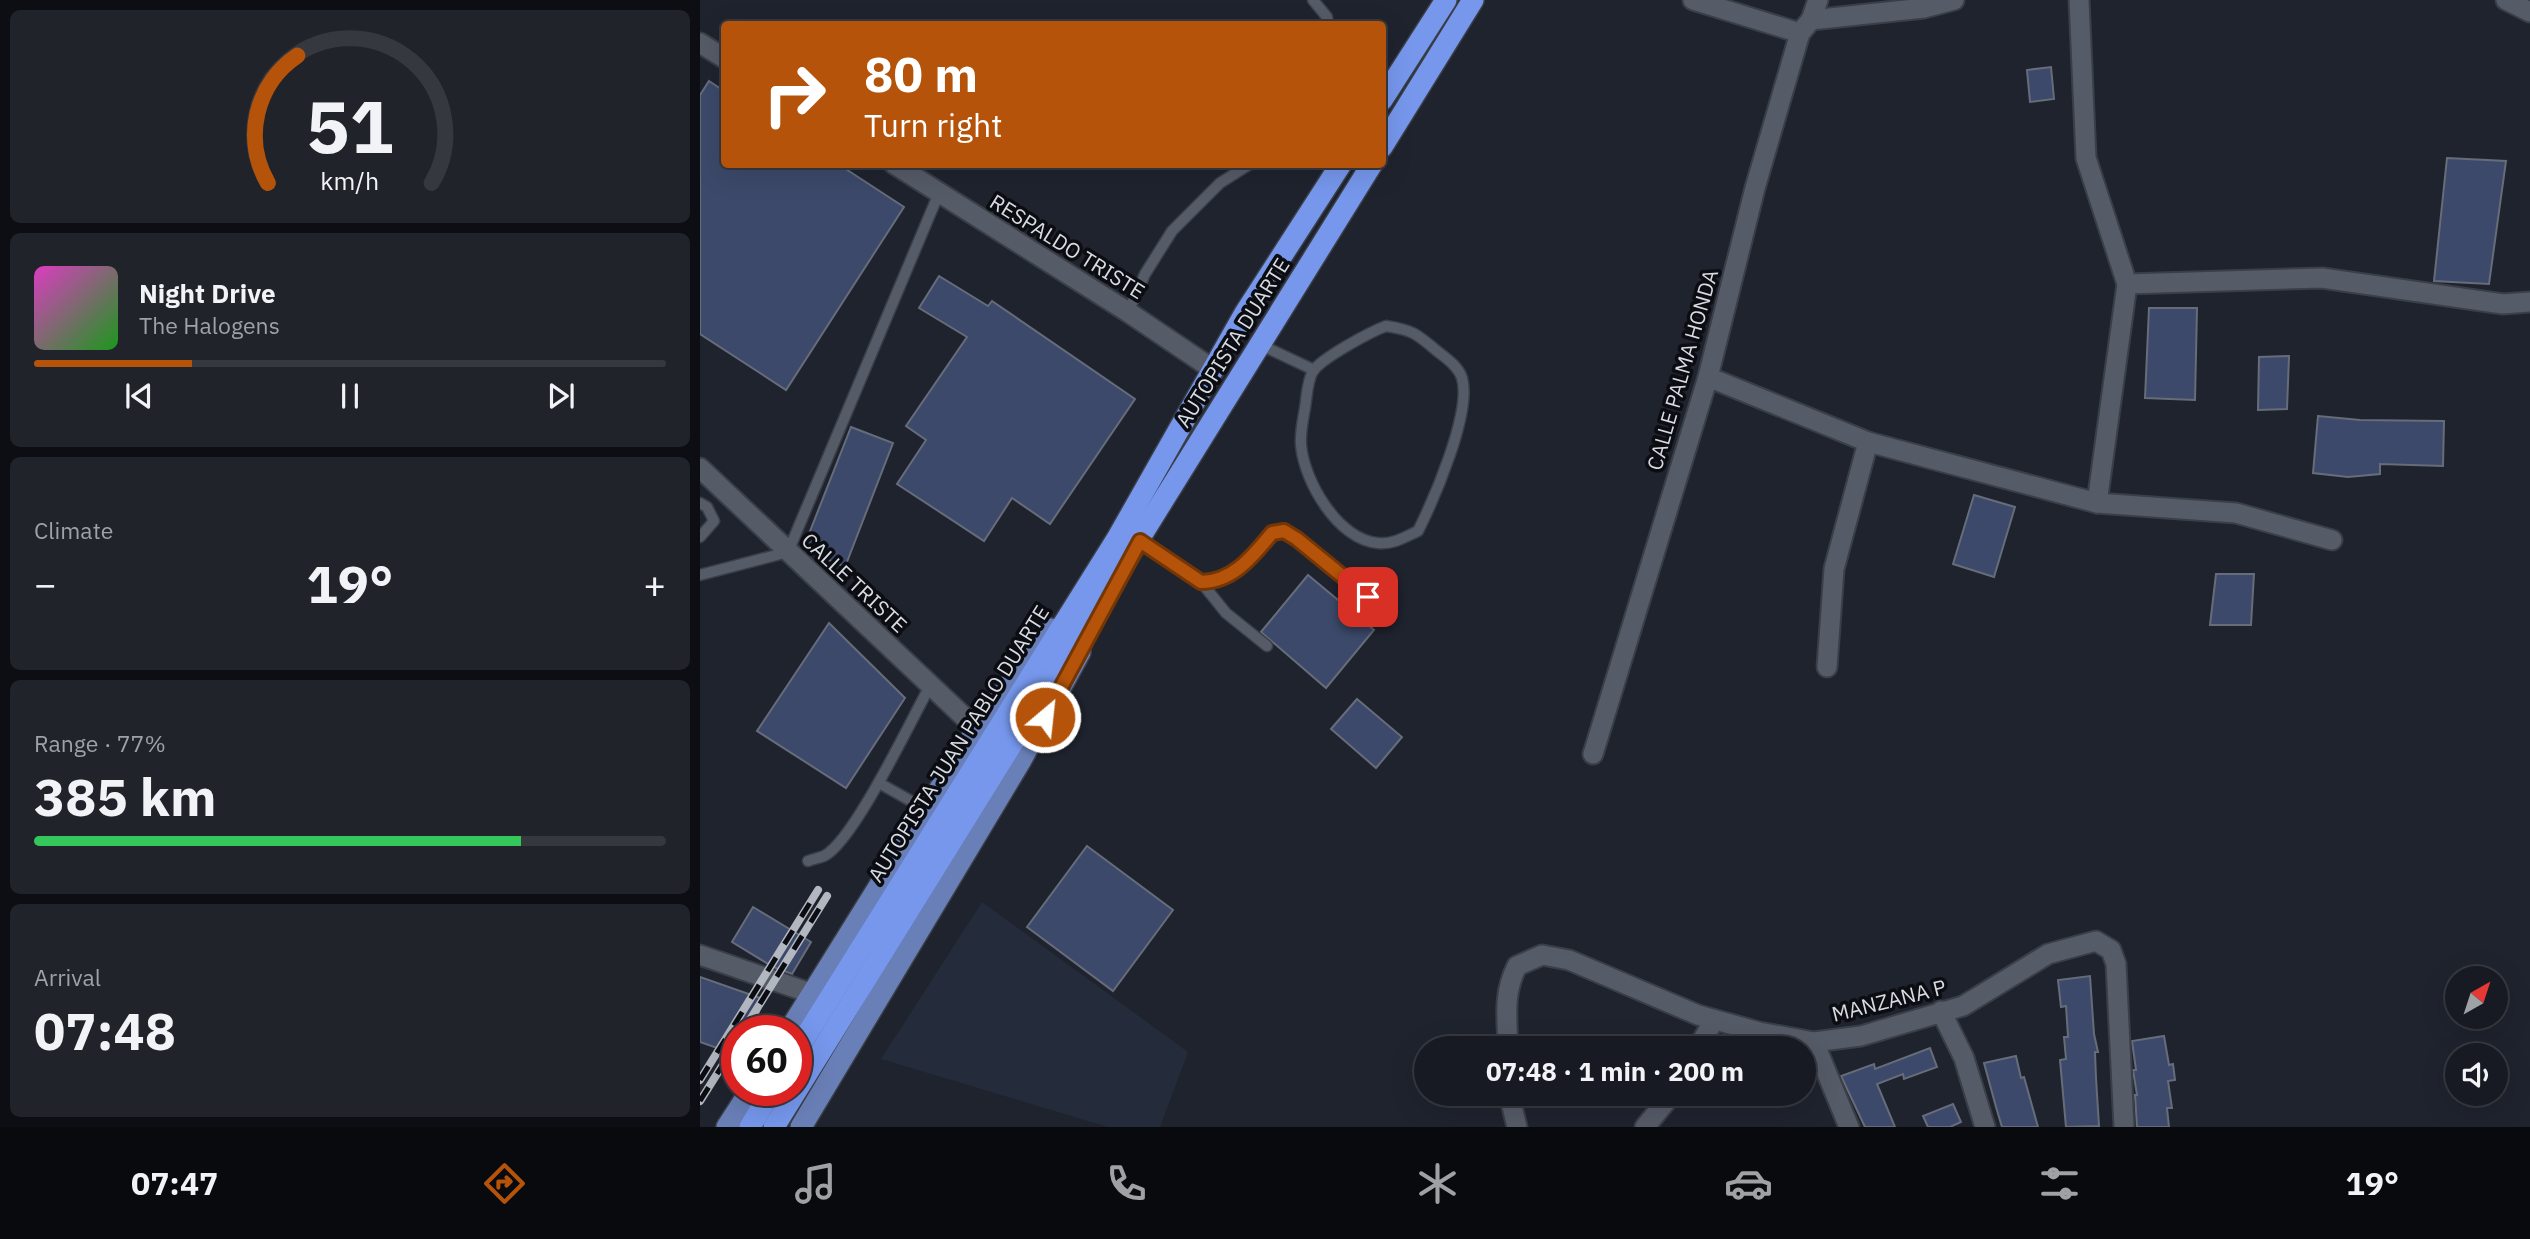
<!DOCTYPE html>
<html lang="en">
<head>
<meta charset="utf-8">
<style>
  :root { --surface:#171a22; --page:#20232a; --text:#f1f3f6; --muted:#9ea1a5; --line:#363840; --accent:#b45309 }
  body { margin:0; font-family:"IBM Plex Sans",sans-serif; background:var(--page); color:var(--text); height:100vh; display:flex; flex-direction:column; font-size:26px; white-space:nowrap }
  * { box-sizing:border-box; margin:0 }
  p { font-size:23px; color:var(--muted) }
  .icon { flex:none; width:38px; height:38px; fill:none; stroke:currentColor; stroke-width:2; stroke-linecap:round; stroke-linejoin:round }
  .map { position:relative; flex:1; overflow:hidden }
  .drawer { display:flex; flex-direction:column; gap:10px; padding:10px; background:#0d0e13; width:700px }
  .drawer>* { flex:none }
  .banner { position:absolute; left:21px; top:21px; width:665px; height:147px; border-radius:7px; box-shadow:0 7px 28px #0002,0 0 0 2px var(--line); background:#b45309; color:#fff; overflow:hidden }
  .needle { width:46px; rotate:39deg }
  .tools { position:absolute; left:1745px; top:966px; display:grid; gap:14px }
  .tools a { display:grid; place-items:center; width:63px; height:63px; border-radius:50%; background:var(--surface); box-shadow:0 7px 28px #0002,0 0 0 2px var(--line); font-size:35px }
  .speed { position:absolute; left:21px; top:1015px; display:flex; gap:14px; font-size:35px; font-weight:700; text-align:center }
  .speed>* { display:grid; place-content:center; width:91px; height:91px; border-radius:50%; background:var(--surface); box-shadow:0 7px 28px #0002,0 0 0 2px var(--line); line-height:1 }
  .speed .limit { border:10px solid #d22; background:#fff; color:#111 }
  .pin { position:absolute; display:grid; place-items:center; width:60px; height:60px; color:#fff; margin:-30px; border-radius:14px; box-shadow:0 4px 10px #0006 }
  .me { position:absolute; width:77px; margin:-38px; rotate:28deg; stroke-linejoin:round; filter:drop-shadow(0 0 5px #0008) }
  .turn { display:flex; align-items:center; gap:24px; height:147px; padding:0 28px; font-size:32px }
  .turn .icon { width:91px; height:91px; stroke-width:2.5 }
  .turn b { display:block; font-size:49px; line-height:60px }
  .big { font-size:52px; font-weight:700; line-height:1.1 }
  .drawer .widget { flex:1; display:flex; flex-direction:column; justify-content:center; gap:10px; min-width:0; padding:0 24px; border-radius:10px; background:var(--page) }
  .drawer .dial { align-items:center; gap:0 }
  .dial svg { height:182px; overflow:visible; fill:none; stroke:var(--line); stroke-width:7; stroke-linecap:round; text-anchor:middle }
  .dial text { fill:var(--text); stroke:none }
  .song { display:flex; align-items:center; gap:21px }
  .cover { width:84px; height:84px; border-radius:10px; background:linear-gradient(135deg,hsl(310 70% 55%),hsl(120 70% 35%)) }
  .played { height:7px; border-radius:4px; background:linear-gradient(90deg,var(--accent) 25%,var(--line) 25%) }
  .keys { display:flex; justify-content:space-around; direction:ltr }
  .heat { display:flex; justify-content:space-between; align-items:center; font-size:38px; direction:ltr }
  .charge { height:10px; border-radius:5px; background:linear-gradient(90deg,#34c759 77%,var(--line) 0) }
  .trip { position:absolute; left:714px; top:1036px; width:402px; height:70px; border-radius:35px; background:var(--surface); box-shadow:0 7px 28px #0002,0 0 0 2px var(--line); font-weight:700; line-height:70px; text-align:center }
  .dock { display:flex; height:112px; justify-content:space-around; align-items:center; background:#090a0e; color:var(--muted) }
  .dock .icon { width:49px; height:49px }
  .dock .on { color:var(--accent) }
  .dock b { font-size:32px; color:var(--text) }
  main { display:flex; flex:1; min-height:0 }
  .map>svg:first-child { display:block }
</style>
</head>
<body>
<main>
<section class="drawer">
<div class="widget dial"><svg viewBox="0 0 100 80">
<path d="M14 69A42 42 0 1 1 86 69"/>
<path d="M14 69A42 42 0 0 1 27 13" stroke="#b45309"/>
<text x="50" y="56" font-size="32" font-weight="700">51</text>
<text x="50" y="72" font-size="11">km/h</text>
</svg></div>
<div class="widget">
<div class="song"><i class="cover"></i><div><b>Night Drive</b><p>The Halogens</p></div></div>
<div class="played"></div>
<div class="keys"><svg class="icon" aria-label="previous" viewBox="0 0 24 24"><path d="M18 5L8 12l10 7zM5 5v14"/></svg><svg class="icon" aria-label="pause" viewBox="0 0 24 24"><path d="M8 5v14M16 5v14"/></svg><svg class="icon" aria-label="next" viewBox="0 0 24 24"><path d="M6 5l10 7-10 7zM19 5v14"/></svg></div>
</div>
<div class="widget"><p>Climate</p>
<div class="heat"><a>−</a><b class="big">19°</b><a>+</a></div>
</div>
<div class="widget"><p>Range · 77%</p><b class="big">385 km</b><div class="charge"></div></div>
<div class="widget"><p>Arrival</p><b class="big">07:48</b></div>
</section>
<div class="map">
<svg width="1830" height="1127" viewBox="0 0 1830 1127">
  <rect width="100%" height="100%" fill="#1f232e"/>
  <polygon fill="#242b3b" points="282,902 488,1052 460,1127 408,1127 181,1059"/>
  <g fill="#3c496a" stroke="#666c79" stroke-width="2">
    <polygon points="1351,67 1354,99 1330,102 1327,70"/>
    <polygon points="9,81 24,91 24,164 138,164 204,207 86,390 0,334 0,95"/>
    <polygon points="1747,158 1806,161 1789,284 1734,281"/>
    <polygon points="239,276 288,306 292,301 435,399 350,524 312,498 284,541 197,484 226,440 206,426 267,337 219,308"/>
    <polygon points="1449,308 1497,308 1495,400 1445,398"/>
    <polygon points="1589,356 1587,409 1558,410 1559,357"/>
    <polygon points="1618,416 1660,420 1744,421 1743,466 1680,464 1680,474 1648,477 1613,473"/>
    <polygon points="151,427 193,443 145,567 103,549"/>
    <polygon points="1274,495 1315,507 1294,577 1253,564"/>
    <polygon points="1516,574 1554,574 1551,625 1510,625"/>
    <polygon points="608,575 674,630 626,688 561,632"/>
    <polygon points="129,623 205,698 146,788 57,731"/>
    <polygon points="657,699 702,737 676,768 631,729"/>
    <polygon points="387,846 473,910 413,991 327,927"/>
    <polygon points="53,907 111,942 92,974 73,967 32,942"/>
    <polygon points="1390,976 1394,1034 1398,1052 1395,1052 1396,1078 1399,1126 1366,1127 1360,1060 1366,1059 1364,1037 1368,1037 1366,1006 1361,1007 1358,980"/>
    <polygon points="0,977 63,999 53,1031 37,1031 37,1055 0,1042"/>
    <polygon points="1464,1036 1469,1065 1473,1064 1475,1080 1468,1081 1472,1108 1467,1108 1469,1127 1437,1127 1435,1095 1437,1095 1433,1070 1436,1070 1432,1041"/>
    <polygon points="1230,1048 1237,1067 1204,1079 1203,1074 1177,1084 1195,1127 1165,1127 1141,1076 1174,1064 1175,1069"/>
    <polygon points="1316,1056 1321,1078 1324,1077 1338,1127 1302,1127 1296,1107 1284,1063"/>
    <polygon points="1253,1104 1261,1122 1250,1127 1228,1127 1223,1116"/>
  </g>
  <g fill="none" stroke-linecap="round" stroke-linejoin="round">
    <defs>
      <g id="lane">
        <polyline points="613,0 627,17 628,24"/>
        <polyline points="428,312 445,274 472,231 520,183 550,164"/>
        <path d="M686,326c26,4 30,7 51,25 9,7 21,15 25,27 10,34 -28,121 -44,153 -13,6 -26,14 -40,12 -40,-3 -74,-62 -77,-98 -1,-12 2,-26 4,-37 2,-12 2,-27 8,-37 9,-13 57,-39 73,-45z"/>
        <polyline points="561,345 614,370"/>
        <polyline points="0,503 7,507 14,521 0,537"/>
        <polyline points="440,541 501,582 526,613 567,646"/>
        <polyline points="0,575 88,552 239,193"/>
        <path d="M501,582c32,0 52,-26 71,-49l12,-2 13,8 71,58"/>
        <polyline points="179,783 227,810"/>
        <path d="M108,861c5,-2 11,-3 16,-5 30,-15 87,-136 106,-170"/>
      </g>
      <g id="street">
        <polyline points="993,0 1100,33"/>
        <polyline points="1379,0 1386,158 1427,284 1397,503"/>
        <polyline points="1806,0 1830,12"/>
        <polyline points="1111,20 1224,8 1254,0"/>
        <polyline points="0,43 24,58"/>
        <polyline points="194,164 428,312 514,370"/>
        <polyline points="1427,284 1622,278 1803,304 1830,302"/>
        <polyline points="1008,377 1168,442 1397,503 1536,513 1632,540"/>
        <polyline points="0,468 277,729"/>
        <polyline points="1127,667 1134,569 1168,442"/>
        <polyline points="893,754 1008,377 1055,188 1100,33 1111,20 1118,0"/>
        <polyline points="0,955 113,994"/>
        <polyline points="1241,1011 1264,1058 1285,1127"/>
        <polyline points="1114,1042 1149,1127"/>
        <path d="M808,1048c-1,-31 -5,-54 9,-82l25,-11 27,5 129,55 61,17 55,10 47,-6 102,-30 85,-52 48,-13 15,9 5,14 8,163"/>
        <polyline points="998,1048 1014,1020"/>
        <polyline points="809,1094 817,1127"/>
        <polyline points="945,1127 972,1094"/>
      </g>
      <g id="primary">
        <polyline points="89,1031 277,729 351,629"/>
        <polyline points="27,1127 51,1090"/>
        <polyline points="101,1127 321,760 380,652"/>
      </g>
      <g id="highway">
        <polyline points="682,100 746,0"/>
        <polyline points="682,147 773,0"/>
        <polyline points="96,1052 418,537 545,313 641,164"/>
        <polyline points="50,1127 72,1090"/>
        <polyline points="74,1127 672,164"/>
      </g>
    </defs>
    <use href="#lane" stroke="#3a3e47" stroke-width="13"/>
    <use href="#street" stroke="#3a3e47" stroke-width="23"/>
    <use href="#primary" stroke="#3a3e47" stroke-width="24"/>
    <use href="#highway" stroke="#3a3e47" stroke-width="24"/>
    <use href="#lane" stroke="#565b68" stroke-width="10"/>
    <use href="#street" stroke="#565b68" stroke-width="19"/>
    <use href="#primary" stroke="#697fb7" stroke-width="21"/>
    <use href="#highway" stroke="#7697ec" stroke-width="21"/>
    <defs>
      <g id="rail">
        <polyline points="43,1031 127,896"/>
        <polyline points="0,1080 118,890"/>
        <polyline points="0,1101 37,1042"/>
      </g>
    </defs>
    <use href="#rail" stroke="#b3b7bf" stroke-width="8"/>
    <use href="#rail" stroke="#0b0d12" stroke-width="5" stroke-dasharray="16" stroke-linecap="butt"/>
  </g>
  <g fill="none" stroke-linecap="round" stroke-linejoin="round">
    <defs>
      <path id="route" d="M345,717l95,-176 61,41c32,0 52,-26 71,-49l12,-2 13,8 71,58"/>
    </defs>
    <use href="#route" stroke="#753606" stroke-width="18"/>
    <use href="#route" stroke="#b45309" stroke-width="12"/>
  </g>
  <g text-anchor="middle" stroke-width="7" stroke-linejoin="round" paint-order="stroke">
    <g font-size="21" fill="#d7dbe2" stroke="#0b0d12">
      <text transform="translate(367 247) rotate(32)" y="7">RESPALDO TRISTE</text>
      <text transform="translate(533 343) rotate(-58)" y="7">AUTOPISTA DUARTE</text>
      <text transform="translate(983 370) rotate(-74)" y="7">CALLE PALMA HONDA</text>
      <text transform="translate(154 583) rotate(43)" y="7">CALLE TRISTE</text>
      <text transform="translate(259 744) rotate(-58)" y="7">AUTOPISTA JUAN PABLO DUARTE</text>
      <text transform="translate(1189 1001) rotate(-14)" y="7">MANZANA P</text>
    </g>
  </g>
</svg>
<div class="tools">
<a><svg class="needle" viewBox="-14 -14 28 28"><path d="M0-13l5 13h-10z" fill="#e53935"/><path d="M0 13l5-13h-10z" fill="#9ea1a5"/></svg></a>
<a><svg class="icon" aria-label="sound" viewBox="0 0 24 24"><path d="M4 9h4l5-4v14l-5-4H4zM17 9q2 3 0 6"/></svg></a>
</div>
<div class="speed"><div class="limit">60</div></div>
<div class="pin" style="left:668px;top:597px;background:#d93025"><svg class="icon" aria-label="arrive" viewBox="0 0 24 24"><path d="M6 21V4h12l-3 4 3 4H6"/></svg></div>
<svg class="me" style="left:345px;top:717px" viewBox="-20 -20 40 40"><circle r="17" fill="#b45309" stroke="#fff" stroke-width="3"/><path d="M0-11L8 9 0 5-8 9z" fill="#fff"/></svg>
<div class="trip">07:48 · 1 min · 200 m</div>
<div class="banner">
<div class="turn"><svg class="icon" aria-label="right" viewBox="0 0 24 24"><path d="M7 20v-9h11M14 6l5 5-5 5"/></svg><div><b>80 m</b>Turn right</div></div>
</div>
</div>
</main>
<nav class="dock">
<b>07:47</b>
<svg class="icon on" aria-label="directions" viewBox="0 0 24 24"><path d="M12 3l9 9-9 9-9-9zM9 14v-3h6M13 9l2 2-2 2"/></svg>
<svg class="icon" aria-label="music" viewBox="0 0 24 24"><path d="M9 18V5l10-2v13"/><circle cx="6" cy="18" r="3"/><circle cx="16" cy="16" r="3"/></svg>
<svg class="icon" aria-label="phone" viewBox="0 0 24 24"><path d="M5 4h4l2 5-3 2q2 4 5 5l2-3 5 2v4C11 20 4 13 5 4z"/></svg>
<svg class="icon" aria-label="climate" viewBox="0 0 24 24"><path d="M12 3v18M4 7l16 10M4 17L20 7"/></svg>
<svg class="icon" aria-label="car" viewBox="0 0 24 24"><path d="M5 17H2v-5l4-1 3-4h7l3 4 3 1v5h-3M9 17h6M6 11h13"/><circle cx="7" cy="17" r="2"/><circle cx="17" cy="17" r="2"/></svg>
<svg class="icon" aria-label="filters" viewBox="0 0 24 24"><path d="M4 7h16M4 17h16"/><circle cx="9" cy="7" r="2"/><circle cx="15" cy="17" r="2"/></svg>
<b>19°</b>
</nav>
</body>
</html>
